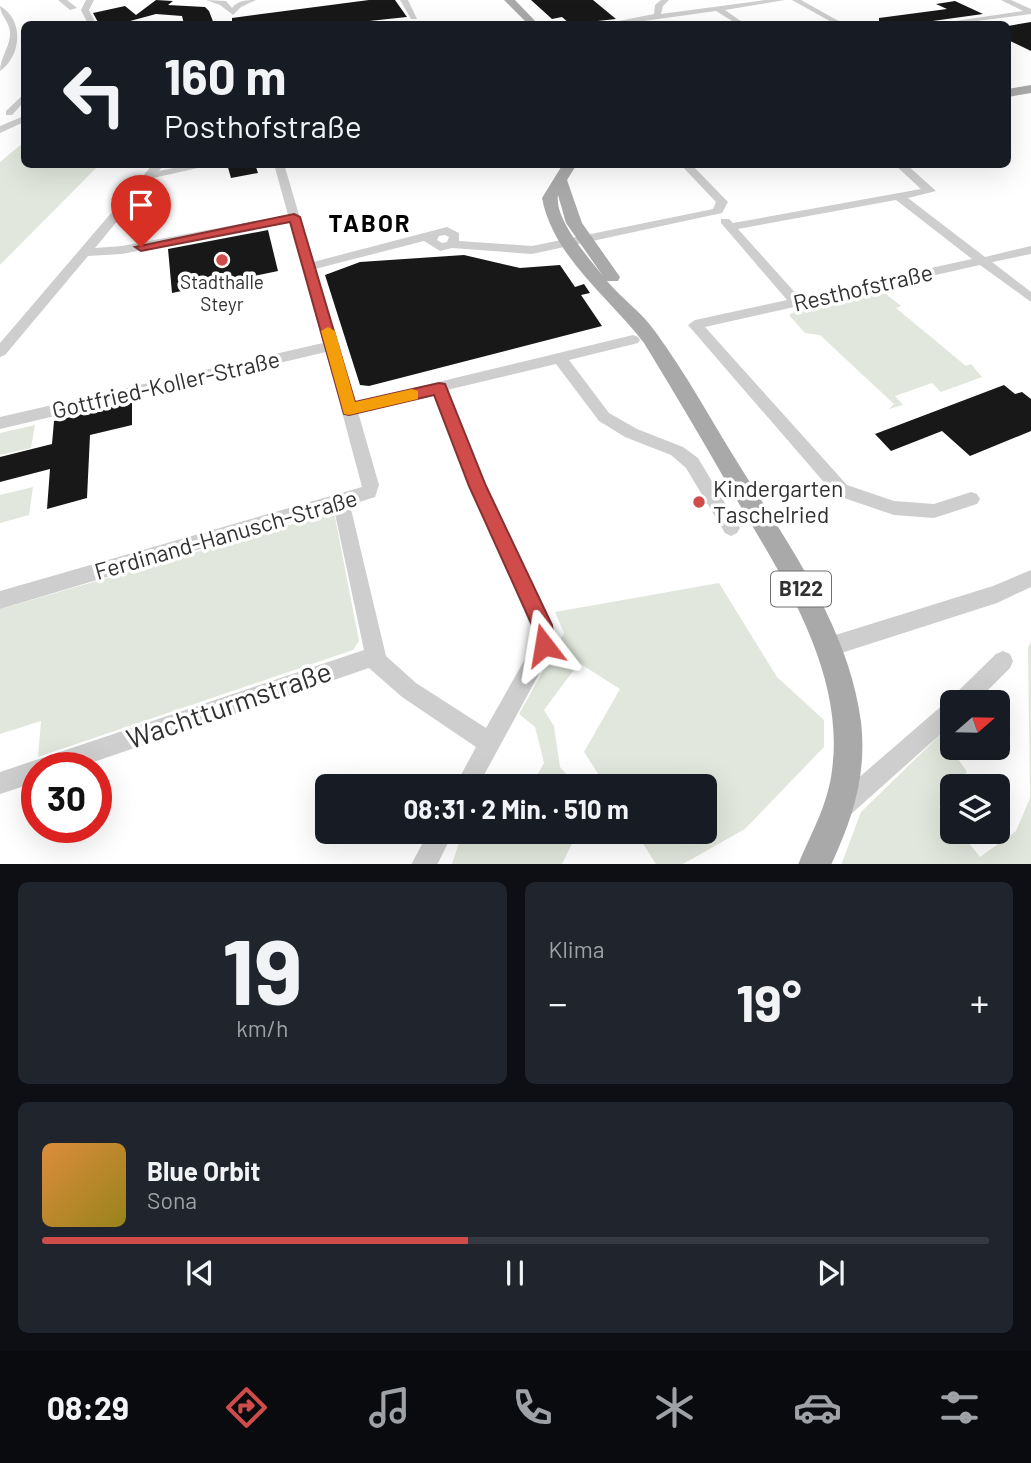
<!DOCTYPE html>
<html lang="de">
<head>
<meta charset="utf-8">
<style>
  :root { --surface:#171b24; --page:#20242c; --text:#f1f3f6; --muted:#9ea1a6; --line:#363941; --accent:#d04c4b }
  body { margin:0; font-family:Barlow,sans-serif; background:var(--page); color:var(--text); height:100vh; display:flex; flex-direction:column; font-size:26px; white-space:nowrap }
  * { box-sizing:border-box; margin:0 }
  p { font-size:23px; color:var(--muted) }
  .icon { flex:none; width:38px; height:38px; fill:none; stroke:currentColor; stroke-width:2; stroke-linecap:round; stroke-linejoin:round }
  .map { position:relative; height:864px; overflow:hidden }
  .sheet { display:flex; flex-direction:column; gap:18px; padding:18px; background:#0d0f14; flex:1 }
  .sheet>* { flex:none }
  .hud { position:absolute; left:21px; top:21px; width:990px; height:147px; border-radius:10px; box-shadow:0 7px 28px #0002; background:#171b24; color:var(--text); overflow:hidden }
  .needle { width:46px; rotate:70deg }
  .controls { position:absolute; left:940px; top:690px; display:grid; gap:14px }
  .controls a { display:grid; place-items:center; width:70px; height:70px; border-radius:10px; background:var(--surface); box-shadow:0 7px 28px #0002; font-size:35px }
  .speed { position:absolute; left:21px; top:752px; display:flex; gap:14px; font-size:35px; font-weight:700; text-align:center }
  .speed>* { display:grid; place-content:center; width:91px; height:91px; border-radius:50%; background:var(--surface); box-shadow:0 7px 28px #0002; line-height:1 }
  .speed .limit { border:10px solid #d22; background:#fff; color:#111 }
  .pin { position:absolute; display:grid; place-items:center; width:60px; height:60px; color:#fff; margin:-72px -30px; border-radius:50% 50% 50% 0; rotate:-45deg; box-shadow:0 0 7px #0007 }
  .pin .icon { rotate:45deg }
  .me { position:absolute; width:77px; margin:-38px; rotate:346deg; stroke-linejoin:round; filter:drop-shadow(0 0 5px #0008) }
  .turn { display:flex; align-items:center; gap:24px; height:147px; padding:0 28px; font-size:32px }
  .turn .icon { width:91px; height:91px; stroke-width:2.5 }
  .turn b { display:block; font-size:49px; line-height:60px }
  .big { font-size:52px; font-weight:700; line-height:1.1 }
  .sheet .tile { flex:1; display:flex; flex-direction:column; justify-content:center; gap:10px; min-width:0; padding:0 24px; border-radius:10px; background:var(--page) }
  .sheet .dial { align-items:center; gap:0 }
  .dial b { font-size:91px; line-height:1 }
  .song { display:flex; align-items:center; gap:21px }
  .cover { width:84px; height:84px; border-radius:10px; background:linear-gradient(135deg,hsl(30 70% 55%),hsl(50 70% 35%)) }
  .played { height:7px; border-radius:4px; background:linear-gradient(90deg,var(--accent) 45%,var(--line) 45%) }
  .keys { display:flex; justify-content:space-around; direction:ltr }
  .heat { display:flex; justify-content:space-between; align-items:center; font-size:38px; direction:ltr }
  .sheet .tiles { flex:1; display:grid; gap:18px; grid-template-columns:1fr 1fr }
  .tile:last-child { grid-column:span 2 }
  .trip { position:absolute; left:315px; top:774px; width:402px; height:70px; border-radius:10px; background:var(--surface); box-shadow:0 7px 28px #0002; font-weight:700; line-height:70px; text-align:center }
  .tab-bar { display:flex; height:112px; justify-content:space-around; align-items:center; background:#090b0e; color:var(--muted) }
  .tab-bar .icon { width:49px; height:49px }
  .tab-bar .current { color:var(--accent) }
  .tab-bar b { font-size:32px; color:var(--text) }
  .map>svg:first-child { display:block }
</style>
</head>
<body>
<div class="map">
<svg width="1031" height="865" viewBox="0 0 1031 865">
  <rect width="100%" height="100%" fill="#fff"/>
  <g fill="#e1e7dc">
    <polygon points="24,142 24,164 99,165 0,265 0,162"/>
    <polygon points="882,291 901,306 896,308 966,366 971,364 982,377 941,392 932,383 895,396 903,405 889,409 894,404 820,335 805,333 789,315 799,309"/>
    <polygon points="35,425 31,448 0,455 0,433"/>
    <polygon points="33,487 29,515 0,523 0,495"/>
    <polygon points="334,512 359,641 353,650 38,757 41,721 0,734 0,609"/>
    <polygon points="719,583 777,677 824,720 824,747 745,829 683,864 656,864 635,831 705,831 705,786 606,786 584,752 620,689 579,663 544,710 554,726 560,767 577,786 531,786 544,763 535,727 519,714 564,633 555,612"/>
    <polygon points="1031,642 1031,864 841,865 861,812 941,734 967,772 956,786 952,786 952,791 939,807 952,823 952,831 959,831 980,857 1016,831 1030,798 1028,647"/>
    <polygon points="463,831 578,831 562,864 452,864"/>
  </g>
  <g fill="#181818">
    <polygon points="156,0 173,1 168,5 205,7 209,11 214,24 184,24 182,16 156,14 119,24 99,24 93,13 125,6 136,15"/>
    <polygon points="369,0 395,0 407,17 341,24 232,24 232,18"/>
    <polygon points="531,0 593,0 616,19 570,24 562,17 552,19"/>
    <polygon points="955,1 983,14 911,24 879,24 879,18 947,9 936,4"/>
    <polygon points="1031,22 1031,51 1008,40 1008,26"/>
    <polygon points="227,164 255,164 258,173 231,178"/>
    <polygon points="268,230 278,271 172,293 168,249"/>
    <polygon points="464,255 520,268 560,265 575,287 584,284 590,293 581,295 602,326 369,386 360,385 325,275 360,262"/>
    <polygon points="1004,385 1015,394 1022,392 1031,399 1031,431 970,456 942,431 891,451 875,434"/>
    <polygon points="132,402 132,425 90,435 87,498 47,509 50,469 0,482 0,457 52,444 54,421"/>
  </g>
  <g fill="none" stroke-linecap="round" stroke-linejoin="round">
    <g fill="#cecece" fill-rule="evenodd">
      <polygon points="58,0 67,0 77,8 70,10"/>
      <polygon points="86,0 94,0 89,10 96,24 88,24 81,10"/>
      <path d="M206,0l20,1 6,7c6,-8 15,-8 24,-8l-15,7 -8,8 -13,-10z"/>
      <polygon points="400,0 408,0 417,19 411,19"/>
      <polygon points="661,0 669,0 663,6 661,14 765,0 785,0 725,10 745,24 737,24 716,11 622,24 604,24 654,14 655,5"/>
      <polygon points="792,0 801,0 844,24 835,24"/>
      <polygon points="1001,0 1011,0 1031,9 1031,14 953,24 935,24 1023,11"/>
      <path d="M0,6c24,13 22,50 0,65 0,-14 11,-25 10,-39 -1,-11 -10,-17 -10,-26z"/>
      <polygon points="24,94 24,102 12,115 6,115 6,111"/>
      <polygon points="24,116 24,122 0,133 0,126"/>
      <path d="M153,164h11l-5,7 33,-7h24l-63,14 -58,70 27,-2 166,-31 -14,-51h10l29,98 134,-35 12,6v8l73,5 181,-37 3,-7 -36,-38h11l37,38 -6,11 -190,41 -80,-6 -12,3 -16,-10 -109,28 40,133 278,-67 5,2 2,3 -2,3 -69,17 40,53 28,16 46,18 15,11 42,70 -3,5 -6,3 -6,-3 -39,-65 -15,-13 -46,-18 -26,-16 -43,-57 -109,26 39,96 69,150 -4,16 -73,134h-23l21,-39 -74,-50 -33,-29 -293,100h-39v14l-37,12v-22l364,-122 -30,-141 -334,100v-18l362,-104 -36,-135 -326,77v-12l323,-74 -33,-122 -168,33 -34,2 -83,99 -5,2v-14zM445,235l4,2 -2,5 -5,1 -5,-3 2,-4zM434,394l36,92 65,150 -1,7 -48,85 -70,-45 -30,-27 -36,-151 25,-8 4,-12 -21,-73z"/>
      <path d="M894,164h12l30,27 -28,7 77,59 46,-11v8l-39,8 39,30v10l-51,-37 -275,62 142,158 47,16 40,3 37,-12 6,2 3,5 -3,5 -43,14 -40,-3 -59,-20 -147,-170 7,-5 92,-20 -66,-77v-4h8l4,4 188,-34zM896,200l76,59 -173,38 -61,-68z"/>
      <polygon points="1031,570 1031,587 997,603 829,657 822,654 819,647 822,640 829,637 993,586"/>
      <polygon points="1003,651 1010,654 1013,661 1010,668 976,702 952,702 952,724 850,815 842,819 834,815 830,807 834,799 945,703 951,700 954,695 996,654"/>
      <polygon points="429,831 454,831 437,865 411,865"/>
    </g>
    <g fill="#a9a9a9" fill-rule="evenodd">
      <polygon points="504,0 515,0 538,24 528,24"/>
      <polygon points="1031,85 1031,93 1008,97 1008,89"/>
      <path d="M563,164h14l-10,16 15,43 38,54 -2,4h-11c16,19 35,31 50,53 29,40 53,84 79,126 49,80 113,166 125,262 6,52 -8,96 -30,143h-33c13,-32 30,-60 34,-95 14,-102 -55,-201 -104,-285 -27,-47 -55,-95 -84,-142 -34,-45 -91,-86 -102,-145zM558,195l8,28 37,53c-15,-19 -49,-57 -45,-81z"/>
    </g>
  </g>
  <polygon fill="#d04c4b" stroke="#873131" stroke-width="2" points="294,214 300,217 355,402 439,383 445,384 486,486 552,625 554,645 551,652 544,655 537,652 532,625 469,486 434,395 349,415 344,414 290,222 141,251 135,247"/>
  <polygon fill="#f59e0b" points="328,327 335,331 355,402 412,389 418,391 418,399 349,415 344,414 321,331"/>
  <g fill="#d04c4b" stroke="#fff" stroke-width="2.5">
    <circle cx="222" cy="260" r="7"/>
    <circle cx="699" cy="502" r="7"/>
  </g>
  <g text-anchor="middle" stroke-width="7" stroke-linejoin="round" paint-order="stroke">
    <g font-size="19" fill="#313131" stroke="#fff">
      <text x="222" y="289">Stadthalle<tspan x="222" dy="22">Steyr</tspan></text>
    </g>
    <rect fill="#fff" stroke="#6f6f6f" stroke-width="2" x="771" y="571.5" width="60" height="35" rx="5"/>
    <g font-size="21" font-weight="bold" fill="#313131">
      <text x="801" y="596">B122</text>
    </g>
    <g font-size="23" fill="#313131" stroke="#fff">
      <text transform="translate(863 288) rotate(-13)" y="8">Resthofstraße</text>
      <text transform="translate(166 385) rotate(-13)" y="8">Gottfried-Koller-Straße</text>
      <text transform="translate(226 535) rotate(-16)" y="8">Ferdinand-Hanusch-Straße</text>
    </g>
    <g font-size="23" fill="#313131" stroke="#fff" text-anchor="start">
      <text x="713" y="497">Kindergarten<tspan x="713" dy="26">Taschelried</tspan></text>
    </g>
    <g font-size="24" font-weight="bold" letter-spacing="2" fill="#000" stroke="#fff">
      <text x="370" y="232">TABOR</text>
    </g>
    <g font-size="28" fill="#313131" stroke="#fff">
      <text transform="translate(229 705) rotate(-19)" y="10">Wachtturmstraße</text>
    </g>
  </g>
</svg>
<div class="controls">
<a><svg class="needle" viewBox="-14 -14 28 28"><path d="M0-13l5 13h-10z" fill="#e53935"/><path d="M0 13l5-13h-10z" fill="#9ea1a6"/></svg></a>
<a><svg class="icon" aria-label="layers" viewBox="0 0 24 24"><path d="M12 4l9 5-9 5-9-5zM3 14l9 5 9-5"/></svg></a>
</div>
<div class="speed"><div class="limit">30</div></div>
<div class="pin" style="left:141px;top:247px;background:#d93025"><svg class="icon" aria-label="arrive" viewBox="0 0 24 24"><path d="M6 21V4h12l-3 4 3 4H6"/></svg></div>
<svg class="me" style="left:544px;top:645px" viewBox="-20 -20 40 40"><path d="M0-17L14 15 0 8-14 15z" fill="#d04c4b" stroke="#fff" stroke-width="4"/></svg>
<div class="trip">08:31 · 2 Min. · 510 m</div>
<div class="hud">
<div class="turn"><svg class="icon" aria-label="left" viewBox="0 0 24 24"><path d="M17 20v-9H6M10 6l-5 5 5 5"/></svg><div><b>160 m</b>Posthofstraße</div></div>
</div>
</div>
<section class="sheet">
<div class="tiles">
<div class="tile dial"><b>19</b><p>km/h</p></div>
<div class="tile"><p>Klima</p>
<div class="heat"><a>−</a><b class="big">19°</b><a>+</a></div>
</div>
<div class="tile">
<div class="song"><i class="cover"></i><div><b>Blue Orbit</b><p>Sona</p></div></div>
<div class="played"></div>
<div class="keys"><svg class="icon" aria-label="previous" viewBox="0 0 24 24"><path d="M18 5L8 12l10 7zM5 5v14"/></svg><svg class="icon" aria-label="pause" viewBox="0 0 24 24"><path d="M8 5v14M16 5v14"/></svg><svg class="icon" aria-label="next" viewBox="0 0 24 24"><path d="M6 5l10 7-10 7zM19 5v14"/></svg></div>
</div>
</div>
</section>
<nav class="tab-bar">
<b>08:29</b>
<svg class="icon current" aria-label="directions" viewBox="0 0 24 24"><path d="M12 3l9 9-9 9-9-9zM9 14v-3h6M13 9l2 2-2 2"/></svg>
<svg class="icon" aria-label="music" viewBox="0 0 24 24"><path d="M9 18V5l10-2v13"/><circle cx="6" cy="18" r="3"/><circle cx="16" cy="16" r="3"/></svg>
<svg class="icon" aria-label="phone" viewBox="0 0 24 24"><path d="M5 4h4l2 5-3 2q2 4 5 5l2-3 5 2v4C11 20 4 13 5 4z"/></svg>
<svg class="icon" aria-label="climate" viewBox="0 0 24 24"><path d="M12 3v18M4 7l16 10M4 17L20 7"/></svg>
<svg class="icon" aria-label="car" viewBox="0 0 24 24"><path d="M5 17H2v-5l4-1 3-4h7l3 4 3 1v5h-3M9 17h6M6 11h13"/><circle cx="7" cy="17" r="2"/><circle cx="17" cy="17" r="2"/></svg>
<svg class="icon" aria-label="filters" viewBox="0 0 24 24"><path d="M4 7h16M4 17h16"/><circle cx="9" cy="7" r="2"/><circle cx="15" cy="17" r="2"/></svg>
</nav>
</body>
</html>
